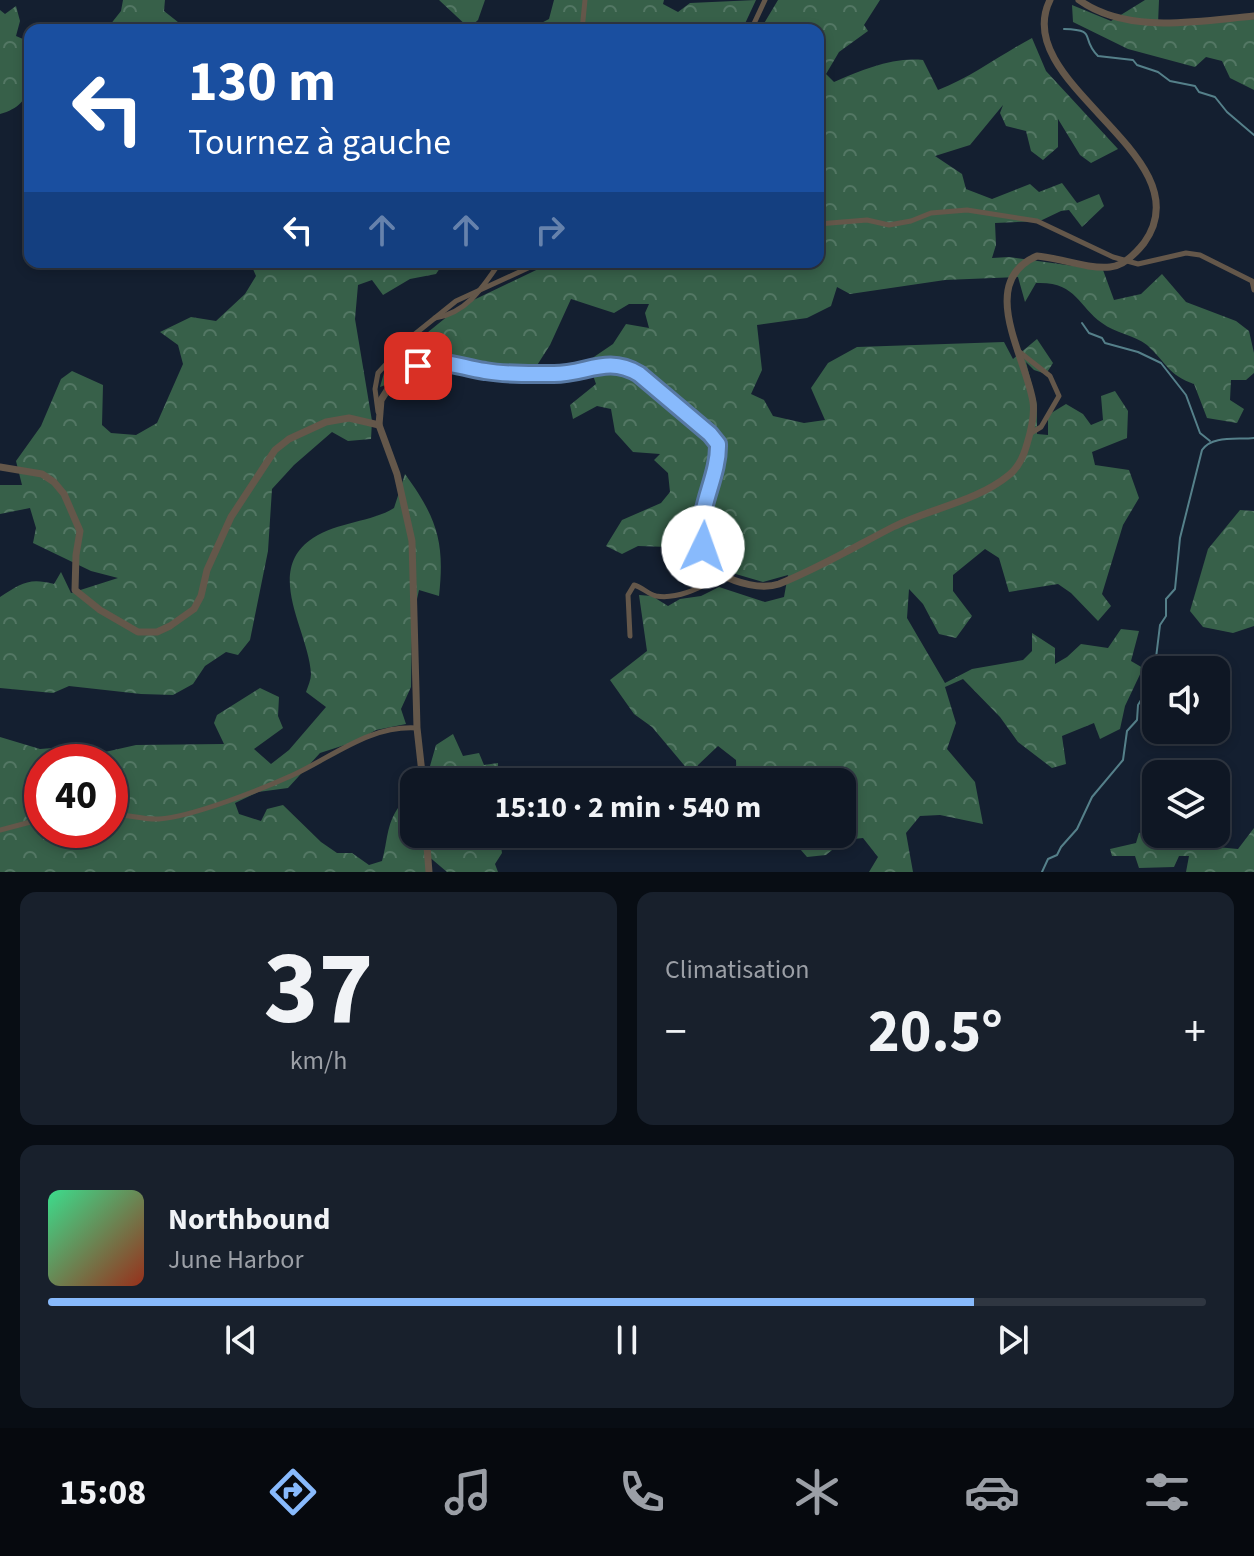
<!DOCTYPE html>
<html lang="fr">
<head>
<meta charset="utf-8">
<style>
  :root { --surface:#0f1724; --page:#18202c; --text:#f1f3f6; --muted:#9b9fa6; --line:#2f3641; --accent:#88bafc }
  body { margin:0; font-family:"Source Sans 3",sans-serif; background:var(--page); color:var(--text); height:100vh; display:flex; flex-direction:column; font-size:30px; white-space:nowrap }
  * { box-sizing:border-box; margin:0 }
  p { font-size:26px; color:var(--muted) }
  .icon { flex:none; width:44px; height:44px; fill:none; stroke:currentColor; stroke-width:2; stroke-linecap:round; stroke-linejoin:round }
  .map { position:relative; height:872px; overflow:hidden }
  .drawer { display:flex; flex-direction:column; gap:20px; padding:20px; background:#080d14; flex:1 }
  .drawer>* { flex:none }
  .hud { position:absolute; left:24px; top:24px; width:800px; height:244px; border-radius:16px; box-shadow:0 4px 12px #0003,0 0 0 2px var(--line); background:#1a4fa0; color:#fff; overflow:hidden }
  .fabs { position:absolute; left:1142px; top:656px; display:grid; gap:16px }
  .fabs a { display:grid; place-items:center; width:88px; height:88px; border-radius:16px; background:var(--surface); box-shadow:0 4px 12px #0003,0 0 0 2px var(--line); font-size:40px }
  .speed { position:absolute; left:24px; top:744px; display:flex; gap:16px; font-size:40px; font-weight:700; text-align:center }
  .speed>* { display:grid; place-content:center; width:104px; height:104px; border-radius:50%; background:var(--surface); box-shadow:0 4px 12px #0003,0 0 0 2px var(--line); line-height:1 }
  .speed .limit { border:12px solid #d22; background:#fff; color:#111 }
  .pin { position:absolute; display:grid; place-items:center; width:68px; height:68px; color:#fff; margin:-34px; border-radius:16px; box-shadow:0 4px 12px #0006 }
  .me { position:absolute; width:88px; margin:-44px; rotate:3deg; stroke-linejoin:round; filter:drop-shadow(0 0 6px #0008) }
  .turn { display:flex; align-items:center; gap:28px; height:168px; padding:0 32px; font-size:36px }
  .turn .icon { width:104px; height:104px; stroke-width:2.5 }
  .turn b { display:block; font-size:56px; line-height:68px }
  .lanes { display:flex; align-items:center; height:76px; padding:0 32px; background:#0003; justify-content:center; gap:40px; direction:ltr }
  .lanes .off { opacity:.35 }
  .big { font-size:60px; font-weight:700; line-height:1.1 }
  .drawer .tile { flex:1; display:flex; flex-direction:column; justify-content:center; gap:12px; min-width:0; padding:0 28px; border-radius:16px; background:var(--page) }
  .drawer .dial { align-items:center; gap:0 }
  .dial b { font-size:104px; line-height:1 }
  .song { display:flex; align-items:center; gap:24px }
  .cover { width:96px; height:96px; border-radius:12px; background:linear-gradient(135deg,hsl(150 70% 55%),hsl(10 70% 35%)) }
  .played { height:8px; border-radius:4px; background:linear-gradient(90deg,var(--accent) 80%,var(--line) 80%) }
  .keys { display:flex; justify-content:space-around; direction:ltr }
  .heat { display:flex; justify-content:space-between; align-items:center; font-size:44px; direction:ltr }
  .drawer .tiles { flex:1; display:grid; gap:20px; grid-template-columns:1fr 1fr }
  .tile:last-child { grid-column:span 2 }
  .trip { position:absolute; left:400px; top:768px; width:456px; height:80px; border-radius:16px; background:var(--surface); box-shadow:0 4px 12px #0003,0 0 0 2px var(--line); font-weight:700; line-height:80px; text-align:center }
  .menu { display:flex; height:128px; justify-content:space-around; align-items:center; background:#06090e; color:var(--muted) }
  .menu .icon { width:56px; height:56px }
  .menu .current { color:var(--accent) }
  .menu b { font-size:36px; color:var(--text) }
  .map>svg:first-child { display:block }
</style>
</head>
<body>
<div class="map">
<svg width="1254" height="872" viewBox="0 0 1254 872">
  <defs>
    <pattern id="forest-crowns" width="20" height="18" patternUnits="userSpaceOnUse" patternTransform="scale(2)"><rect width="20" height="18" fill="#376049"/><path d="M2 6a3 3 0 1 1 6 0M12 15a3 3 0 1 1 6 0" fill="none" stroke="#537764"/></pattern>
  </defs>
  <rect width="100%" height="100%" fill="#141f30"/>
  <g fill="url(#forest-crowns)" fill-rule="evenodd">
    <polygon points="123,0 165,0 164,11 188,30 106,30 121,11"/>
    <polygon points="439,0 485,0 478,20 469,28"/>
    <polygon points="554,0 664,0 663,4 678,12 690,3 756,0 742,30 528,30 549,19"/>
    <path d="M778,0h102l-16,25 4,6 -29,21 -13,22 8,8c29,-12 57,-25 89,-22l15,30c34,-13 62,-35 94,-52l14,33 72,78 -27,14 -11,-8 -22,-36v28l-15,13 -12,-9 -5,-20 -20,-5 -6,-13 3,-8 -33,40 -35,11 27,18 4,15 26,10 38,-15 9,8 23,-9 15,20 22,-9 5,12 -22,21 -13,-17 -8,1 -21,10 -45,2 1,22 -4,13 17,-1 94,13 11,30 27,-6 21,-20 24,28 50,19 13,10 5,22v20l-8,7h-15l-1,20 14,9 -7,14 -30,-5 -13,-34c-26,-9 -28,-22 -47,-39 -13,-10 -32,-12 -45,-22 -24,-17 -26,-42 -66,-40l-11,19 -7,-25 -73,3 -95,14 -13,-7 -6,19 -24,12 -50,7 5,45 -11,24 13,6 9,16 31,7 21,-3 -14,-32 17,-25 29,-16 147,-5 9,17 24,-20 16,24 -7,11 -12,-4 -8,-8 11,43v29l11,1v-20l18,-11 17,10 8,11 12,-5 -2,-24 14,-5 13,20 -1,27 -35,14 3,13 34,5 10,28 -16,27 -21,69 9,12 -13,15 -27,-28 -13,-9 -49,8 -10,-34 -14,-9 -32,26v16l19,25 -16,22 -17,-4 -16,-30 -14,-15 -2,29 38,65 27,-14 51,-9 9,-9v-18l23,15v16l12,-7 14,-13 27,4 13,-19 18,2 -8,30 12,7 -18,38 -5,23 -20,10 -6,-16 -32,13 4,28 -14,4 -34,-26 -18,-25 -37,-38 -18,8 11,36 -9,26 28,33 8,42 -43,-9 -20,1 -14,17 7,39h-44l9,-15 -15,-19 -19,2 -18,15 -19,2 -20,-23h55v-52h-105l-1,-22 -18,-14 -20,19 -4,12 -42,-50 -18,-13 -24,-34 37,-29 -8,-56 13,1 16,10 12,-7 21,-3 18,-9 46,15 19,-5 4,-22 -25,7 -58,-17 -13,-32 -23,14 -31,-1 -16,8 -16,-8 16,-26 39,-17 9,-11 -2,-19 -14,-13 6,-6 -27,-2 -18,-20 -4,-23 -14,-3 -24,13 -3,-14 26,-21 -8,-23 25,-17 13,-20 23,4 -4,-15 4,-9h-20l-15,9 -43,-14 -21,46 -16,25 -54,-1 -60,-12 -24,24 -16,6 6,-21 73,-59 94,-45h265v-232h-58z"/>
    <polygon points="1145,0 1159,0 1158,24 1254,19 1254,90 1230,78 1222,61 1206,57 1195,67 1128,49 1073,22 1072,5 1111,21"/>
    <path d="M16,6l4,15 -4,15 14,6c0,32 8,62 -30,72v-104l5,4z"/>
    <path d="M250,262h194l-8,12 -26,5 -27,16 -11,-15 -14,5 -3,34 17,102 -1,18 -23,2 -16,-9 -38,33 -22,24 -4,62 -18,89 -12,15 -12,-3 -21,14 -12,18 -20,11 -32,-1 -72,-8 -16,7 -53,-5v-91c21,-13 28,-20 54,-13l7,-12 10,21 47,-15 -27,-7 -58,-28 3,-15 -6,-20 -30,6v-29h22l-6,-24 25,-35 20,-47 11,-8 31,14 -1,40 9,8 25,2 21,-12 26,-59 -5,-19 -18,-13 31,-15 25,4 29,-27 11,-18z"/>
    <path d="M405,474c32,44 40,68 34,122l-20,-6 -7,32 -1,65 -10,22 5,15 -30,6 -19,11 -37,12 -32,35 -30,4 -23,11 4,11 22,7 6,-12 16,-4 38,37 16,11h15l17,12 13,-4c6,-21 4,-35 16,-53l16,-2v28h85l3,19 -7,11 3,8h-51l-20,-17 -1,17h-426v-135l40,12 39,-3 26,6 31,-7 88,-1 -10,-21 3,-8 43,-27 19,9 -1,19 5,12 -29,21 17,15 18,-14 37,-43 -20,-15c2,-6 5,-12 5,-18 -2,-43 -48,-103 2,-136 24,-16 59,-16 81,-30zM42,762h68v68h-68z"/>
    <polygon points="1240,510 1254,511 1254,626 1233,633 1203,627 1190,611 1208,549"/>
    <polygon points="453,734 463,756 479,753 484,765 498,763 498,779 503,782 433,782 430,766 436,745"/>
    <polygon points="1155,827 1156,834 1178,834 1206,846 1238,849 1254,828 1254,872 1186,872 1189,856 1179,856 1174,867 1139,868 1135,856 1112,856 1110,849 1136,843 1139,833"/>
  </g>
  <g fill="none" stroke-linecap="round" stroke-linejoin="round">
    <g stroke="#55808a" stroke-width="2">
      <path d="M1064,29c35,1 15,8 34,27l35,4 4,5 21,7 12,9 25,5 4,6 16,5 12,15 27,23"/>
      <polyline points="1082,323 1089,333 1102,338 1105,343 1138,352 1161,363 1186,395 1200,433 1210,441"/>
      <path d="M1042,872l6,-13 9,-4 4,-8 16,-18 15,-32 31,-37 4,-29 10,-11 1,-15 11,-18 6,-21 5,-41 6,-9v-17l9,-10 5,-51 22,-88c10,-15 35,-10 52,-12"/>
    </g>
    <g stroke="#64574a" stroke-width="5">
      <polyline points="582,30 585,0"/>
      <polyline points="751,30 765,0"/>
      <polyline points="818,224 867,220 889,225 911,221 931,213 967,210 1037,221 1113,257 1138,264 1186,253 1200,255 1252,281 1254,290"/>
      <path d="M435,318c32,-5 48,-31 65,-56"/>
      <polyline points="1017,350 1050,376 1059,396 1041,427 1031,433"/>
      <polyline points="378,412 375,389 378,373 410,338 456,301 541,262"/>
      <path d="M630,636l-2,-41 6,-10c8,2 14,9 22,11 23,4 47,-10 67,-20"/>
      <path d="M110,814c16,0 33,6 49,5 33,-2 103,-30 134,-44 41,-19 77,-50 124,-47"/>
      <polyline points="0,830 42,819"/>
    </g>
    <g stroke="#64574a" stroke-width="7">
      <path d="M1079,0c49,35 119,21 175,16"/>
      <polyline points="0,467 42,474 54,482 64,494 80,531 76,555 75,590 100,610 138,632 157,632 170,626 194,609 201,596 207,570 231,517 275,450 289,439 326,422 349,418 379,425"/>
      <path d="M423,782l-6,-54 -5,-187 -15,-67 -18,-49 2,-25 7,-11 23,-20 20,-8 76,12 56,1 39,-9 20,1 17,8 76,65 3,11c-5,27 -18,55 -18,83 0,16 7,32 21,41 15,9 41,16 58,10 40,-16 77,-38 114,-57 38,-19 83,-25 116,-52 9,-7 15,-20 18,-31 4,-13 8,-28 6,-42 -7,-45 -57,-120 4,-146 24,2 49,13 73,11 14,-1 26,-14 34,-24 63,-87 -136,-159 -94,-243"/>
      <polyline points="426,834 429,872"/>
    </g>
  </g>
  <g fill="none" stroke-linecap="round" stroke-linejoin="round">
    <defs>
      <path id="route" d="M418,366c27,-8 40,1 67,5 23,4 46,3 69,3 33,0 53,-19 85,0l71,60 8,10c1,35 -24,68 -15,103"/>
    </defs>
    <use href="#route" stroke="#5879a4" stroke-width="20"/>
    <use href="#route" stroke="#88bafc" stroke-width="14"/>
  </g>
</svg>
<div class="fabs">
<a><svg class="icon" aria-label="sound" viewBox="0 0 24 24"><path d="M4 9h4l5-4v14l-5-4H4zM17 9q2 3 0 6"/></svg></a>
<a><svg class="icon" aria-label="layers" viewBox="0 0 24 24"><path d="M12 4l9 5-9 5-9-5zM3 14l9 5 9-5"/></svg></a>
</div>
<div class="speed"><div class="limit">40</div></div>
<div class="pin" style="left:418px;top:366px;background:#d93025"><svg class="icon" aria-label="arrive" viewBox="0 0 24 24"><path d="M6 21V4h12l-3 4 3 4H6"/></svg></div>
<svg class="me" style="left:703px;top:547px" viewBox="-20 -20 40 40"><circle r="19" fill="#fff"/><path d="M0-13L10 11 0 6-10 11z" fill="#88bafc"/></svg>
<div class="trip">15:10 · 2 min · 540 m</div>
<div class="hud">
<div class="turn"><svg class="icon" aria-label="left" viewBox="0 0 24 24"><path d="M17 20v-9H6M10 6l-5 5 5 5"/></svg><div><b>130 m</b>Tournez à gauche</div></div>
<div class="lanes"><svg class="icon" aria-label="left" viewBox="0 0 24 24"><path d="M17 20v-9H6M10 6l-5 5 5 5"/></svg><svg class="icon off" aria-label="ahead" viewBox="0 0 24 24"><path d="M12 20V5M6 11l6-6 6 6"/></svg><svg class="icon off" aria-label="ahead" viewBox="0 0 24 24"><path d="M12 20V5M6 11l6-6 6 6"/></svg><svg class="icon off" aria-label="right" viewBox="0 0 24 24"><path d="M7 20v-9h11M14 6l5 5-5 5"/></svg></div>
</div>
</div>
<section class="drawer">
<div class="tiles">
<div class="tile dial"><b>37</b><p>km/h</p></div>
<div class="tile"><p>Climatisation</p>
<div class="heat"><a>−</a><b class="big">20.5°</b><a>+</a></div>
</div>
<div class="tile">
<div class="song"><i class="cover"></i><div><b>Northbound</b><p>June Harbor</p></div></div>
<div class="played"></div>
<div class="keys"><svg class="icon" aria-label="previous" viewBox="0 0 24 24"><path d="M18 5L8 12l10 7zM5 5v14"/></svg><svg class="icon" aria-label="pause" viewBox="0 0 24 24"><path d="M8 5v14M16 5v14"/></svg><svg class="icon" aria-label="next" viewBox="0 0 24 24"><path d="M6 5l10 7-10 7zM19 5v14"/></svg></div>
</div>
</div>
</section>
<nav class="menu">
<b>15:08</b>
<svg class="icon current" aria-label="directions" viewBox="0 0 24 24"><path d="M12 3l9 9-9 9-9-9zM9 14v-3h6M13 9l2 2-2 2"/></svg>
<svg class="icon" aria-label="music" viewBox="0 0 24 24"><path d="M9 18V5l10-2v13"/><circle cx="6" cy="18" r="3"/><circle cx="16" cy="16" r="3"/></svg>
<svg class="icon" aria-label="phone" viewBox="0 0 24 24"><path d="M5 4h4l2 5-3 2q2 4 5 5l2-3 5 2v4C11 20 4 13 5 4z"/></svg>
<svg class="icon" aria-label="climate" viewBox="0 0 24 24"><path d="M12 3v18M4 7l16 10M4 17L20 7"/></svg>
<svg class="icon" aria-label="car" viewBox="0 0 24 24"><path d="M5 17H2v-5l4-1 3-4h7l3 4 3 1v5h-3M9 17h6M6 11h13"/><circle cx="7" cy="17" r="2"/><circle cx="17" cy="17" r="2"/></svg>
<svg class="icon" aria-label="filters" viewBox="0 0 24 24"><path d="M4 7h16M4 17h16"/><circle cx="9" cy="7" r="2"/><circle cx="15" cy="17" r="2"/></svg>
</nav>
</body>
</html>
